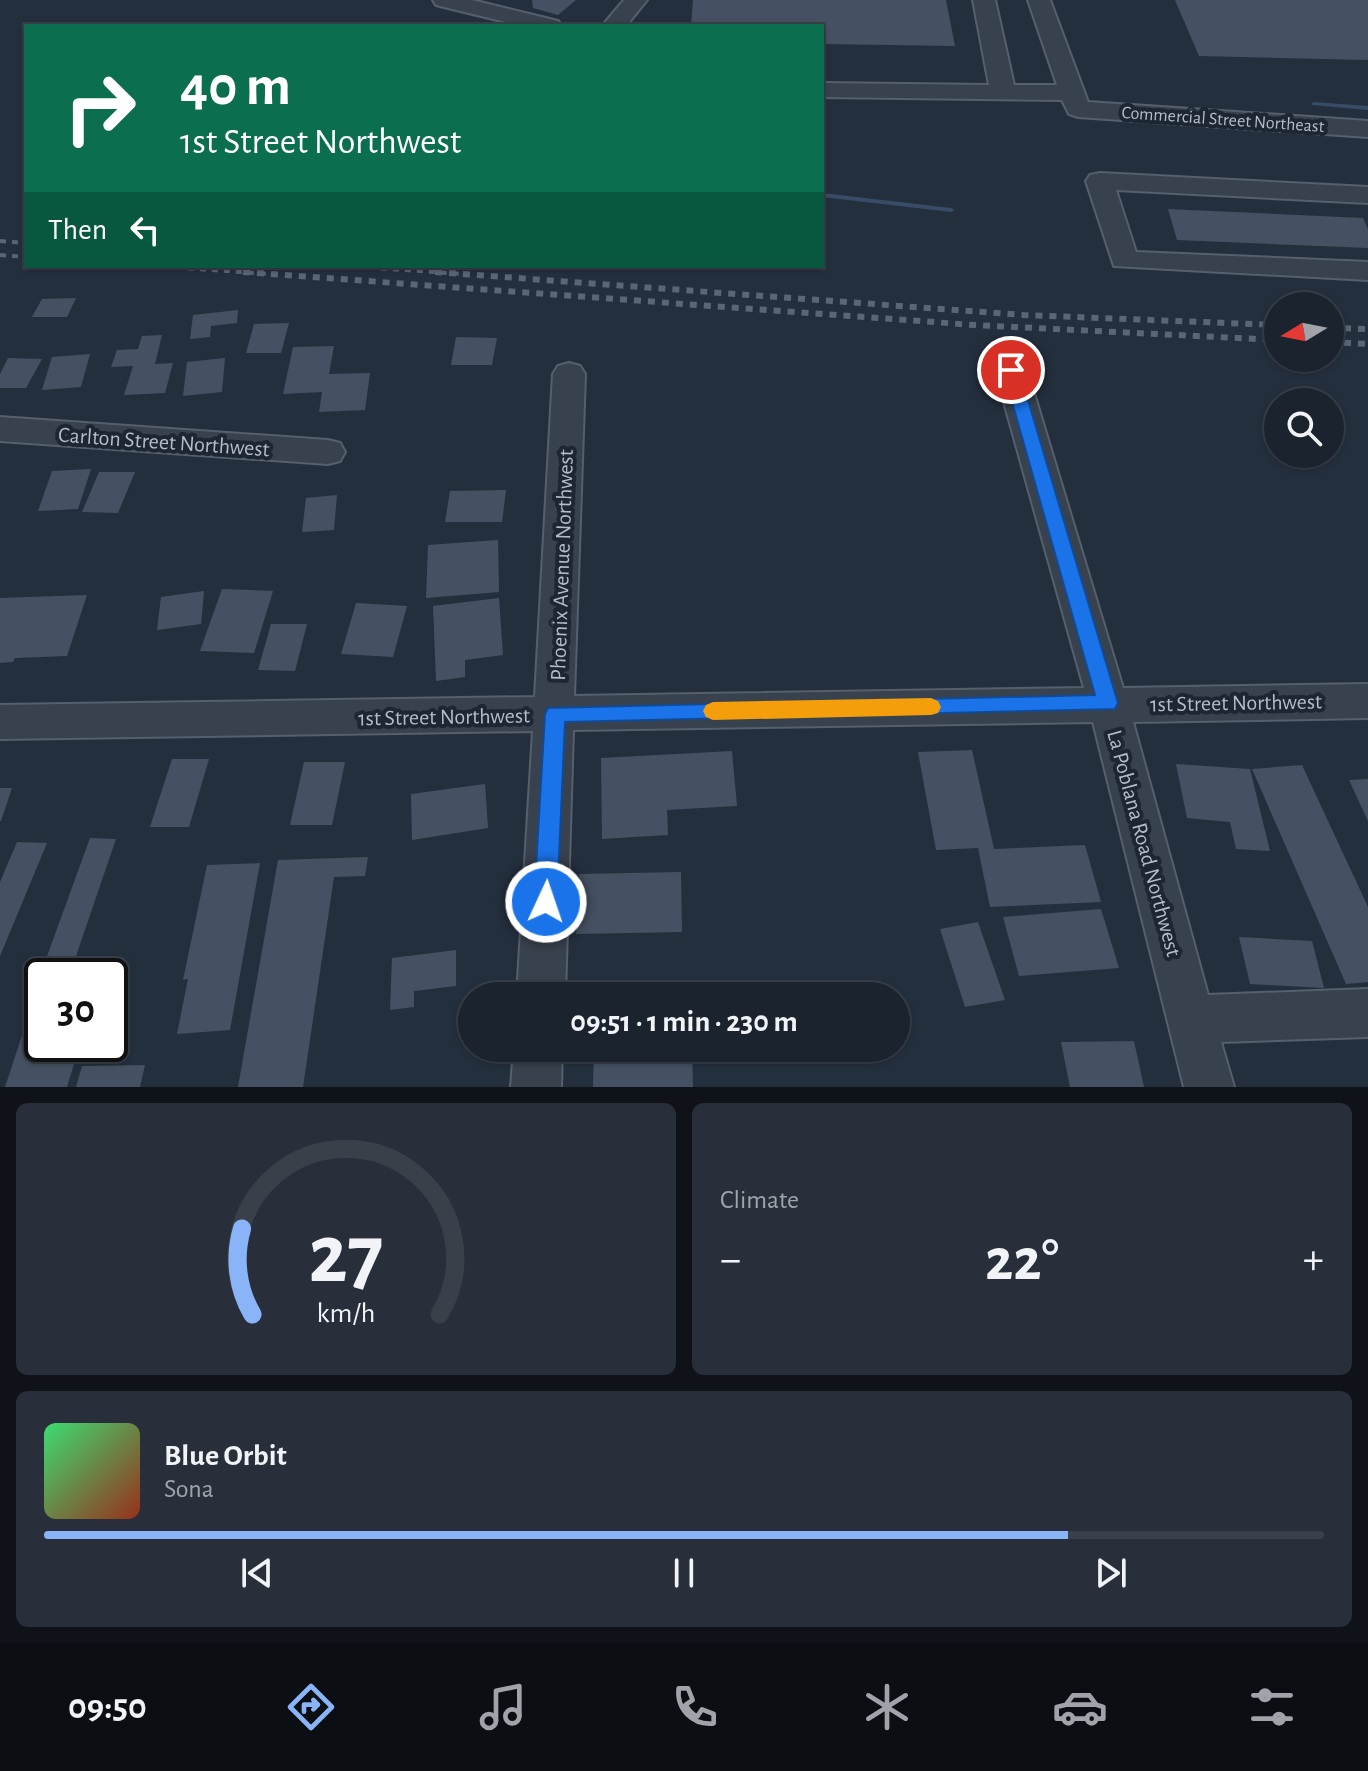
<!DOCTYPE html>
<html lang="en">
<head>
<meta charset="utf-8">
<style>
  :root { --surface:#1b232e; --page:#282f3a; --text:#f1f3f6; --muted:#a0a4aa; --line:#39404a; --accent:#8ab4f8 }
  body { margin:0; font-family:"Alegreya Sans",sans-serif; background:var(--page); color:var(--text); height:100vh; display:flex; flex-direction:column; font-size:30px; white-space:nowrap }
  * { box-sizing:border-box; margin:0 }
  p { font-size:26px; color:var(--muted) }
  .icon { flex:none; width:44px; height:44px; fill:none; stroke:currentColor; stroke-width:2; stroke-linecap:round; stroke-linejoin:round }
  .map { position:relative; height:1087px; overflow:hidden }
  .sheet { display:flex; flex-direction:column; gap:16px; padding:16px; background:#0f1319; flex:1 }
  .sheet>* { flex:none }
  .top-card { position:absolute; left:24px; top:24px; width:800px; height:244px; border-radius:0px; box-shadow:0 2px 6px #0004,0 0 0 2px var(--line); background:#0b6e4f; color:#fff; overflow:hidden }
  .needle { width:52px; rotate:260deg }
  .buttons { position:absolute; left:1264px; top:292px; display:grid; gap:16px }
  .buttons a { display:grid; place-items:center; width:80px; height:80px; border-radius:50%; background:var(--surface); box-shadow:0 2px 6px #0004,0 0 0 2px var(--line); font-size:40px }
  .speed { position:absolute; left:24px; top:958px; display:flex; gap:16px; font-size:40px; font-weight:700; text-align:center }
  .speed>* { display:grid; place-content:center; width:104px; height:104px; border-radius:50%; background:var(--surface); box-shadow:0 2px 6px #0004,0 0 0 2px var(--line); line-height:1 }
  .speed .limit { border:4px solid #111; border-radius:12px; background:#fff; color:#111 }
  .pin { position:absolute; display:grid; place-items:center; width:68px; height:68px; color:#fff; margin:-34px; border:4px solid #fff; border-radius:50%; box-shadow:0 2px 8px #0007 }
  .me { position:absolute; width:88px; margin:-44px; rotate:3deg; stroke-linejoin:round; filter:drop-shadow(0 0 6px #0008) }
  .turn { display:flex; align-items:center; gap:28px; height:168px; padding:0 24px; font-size:36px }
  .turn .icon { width:104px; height:104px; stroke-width:2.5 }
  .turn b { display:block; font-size:56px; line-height:68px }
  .then { display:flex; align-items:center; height:76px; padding:0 24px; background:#0003; gap:16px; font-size:30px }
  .big { font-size:60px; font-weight:700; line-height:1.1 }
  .sheet .card { flex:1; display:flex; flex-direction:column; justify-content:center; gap:12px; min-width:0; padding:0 28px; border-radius:12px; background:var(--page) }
  .sheet .dial { align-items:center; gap:0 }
  .dial svg { height:208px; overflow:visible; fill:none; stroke:var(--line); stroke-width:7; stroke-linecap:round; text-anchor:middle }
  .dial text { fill:var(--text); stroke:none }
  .song { display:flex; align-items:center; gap:24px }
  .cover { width:96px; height:96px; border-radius:12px; background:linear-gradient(135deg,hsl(140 70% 55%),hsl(10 70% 35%)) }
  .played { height:8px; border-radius:4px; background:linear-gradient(90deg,var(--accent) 80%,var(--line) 80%) }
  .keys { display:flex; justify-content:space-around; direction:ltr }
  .heat { display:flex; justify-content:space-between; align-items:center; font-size:44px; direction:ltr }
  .sheet .tiles { flex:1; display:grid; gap:16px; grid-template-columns:1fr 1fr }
  .card:last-child { grid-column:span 2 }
  .trip { position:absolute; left:458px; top:982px; width:452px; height:80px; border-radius:40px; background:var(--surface); box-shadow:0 2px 6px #0004,0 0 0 2px var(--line); font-weight:700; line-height:80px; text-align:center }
  .menu { display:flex; height:128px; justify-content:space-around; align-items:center; background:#0b0e12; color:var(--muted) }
  .menu .icon { width:56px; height:56px }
  .menu .current { color:var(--accent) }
  .menu b { font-size:36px; color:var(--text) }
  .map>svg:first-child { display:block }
</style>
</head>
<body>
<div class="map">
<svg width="1368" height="1087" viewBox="0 0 1368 1087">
  <rect width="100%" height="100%" fill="#242f3e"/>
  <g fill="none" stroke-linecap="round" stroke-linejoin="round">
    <g fill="#394c67" fill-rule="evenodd">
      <polygon points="1314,102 1368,106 1368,110 1312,105 1312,103"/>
      <polygon points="822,193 951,208 955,210 951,212 822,197"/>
    </g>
  </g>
  <g fill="#455162">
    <polygon points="532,0 576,0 558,15 533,8"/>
    <polygon points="693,0 946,0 955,46 822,44 822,26 691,26"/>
    <polygon points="1175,0 1368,0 1368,60 1199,56"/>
    <polygon points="1168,209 1363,218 1368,229 1368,248 1177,240"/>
    <polygon points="76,298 67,317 32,317 42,299"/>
    <polygon points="238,310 237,323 211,326 210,337 190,339 193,315"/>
    <polygon points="289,323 281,353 246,353 254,324"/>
    <polygon points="162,335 155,364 173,363 165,393 124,395 133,366 111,367 117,350 138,349 142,336"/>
    <polygon points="456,337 497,338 492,365 451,365"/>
    <polygon points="334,346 329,374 370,373 365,410 319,412 322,392 283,394 293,347"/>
    <polygon points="90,354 81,387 42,390 52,357"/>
    <polygon points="8,358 42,359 26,388 0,388 0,374"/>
    <polygon points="225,358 222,392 183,396 187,362"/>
    <polygon points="91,469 78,509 38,511 52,471"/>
    <polygon points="99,472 135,472 118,513 82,512"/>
    <polygon points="506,490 502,522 445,522 450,491"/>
    <polygon points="337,495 334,530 302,532 306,498"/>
    <polygon points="498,540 499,592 426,598 428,545"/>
    <polygon points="222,589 273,591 254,653 200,651"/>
    <polygon points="204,591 201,624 157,630 161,597"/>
    <polygon points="87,595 67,656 15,658 13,662 0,663 0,598"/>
    <polygon points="499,598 503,655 465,660 465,677 436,681 433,606"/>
    <polygon points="356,603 407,606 393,657 341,654"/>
    <polygon points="271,624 307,624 295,671 258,670"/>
    <polygon points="972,750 994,849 1085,845 1101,902 990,907 978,848 936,850 918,752"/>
    <polygon points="732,751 737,806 667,810 668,835 602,839 601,758"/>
    <polygon points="172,759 209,759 189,827 150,827"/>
    <polygon points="304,762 345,762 332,825 290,825"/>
    <polygon points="1176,764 1250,769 1270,851 1236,849 1230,822 1187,818"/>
    <polygon points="1302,765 1368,907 1368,982 1346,984 1252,769"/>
    <polygon points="1368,779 1368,821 1349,780"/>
    <polygon points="485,784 488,828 412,840 411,794"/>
    <polygon points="0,788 12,788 1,821 0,821"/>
    <polygon points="90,838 116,839 75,959 46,959"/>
    <polygon points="17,842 47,843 0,956 0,882"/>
    <polygon points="368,857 365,876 334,877 303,1087 238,1087 278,860"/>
    <polygon points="260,863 230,1030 177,1034 188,979 183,980 207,865"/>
    <polygon points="681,872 682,932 576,934 579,874"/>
    <polygon points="1101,909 1119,968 1019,976 1003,917"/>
    <polygon points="978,922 1005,1000 965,1007 940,929"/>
    <polygon points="1239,937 1312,941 1324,988 1250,984"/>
    <polygon points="456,950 456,986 414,991 414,1007 390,1010 392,958"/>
    <polygon points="655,992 655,996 598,996 598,993"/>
    <polygon points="33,1002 42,1002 42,1044 80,1044 67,1087 5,1087"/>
    <polygon points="1134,1041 1144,1087 1070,1087 1061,1042"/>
    <polygon points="594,1048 692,1048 693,1087 593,1087"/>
    <polygon points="145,1065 140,1087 76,1087 82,1066"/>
  </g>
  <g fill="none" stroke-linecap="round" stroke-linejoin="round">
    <defs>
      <g id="minor">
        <polygon points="433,0 472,0 558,21 562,26 522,26 436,5"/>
        <polygon points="624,0 647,0 626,26 602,26"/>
        <polygon points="973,0 995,0 1014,85 1057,85 1028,0 1050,0 1088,102 1368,121 1368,137 1078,117 1069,114 1062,100 822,97 822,83 989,85"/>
        <polygon points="1100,173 1368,187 1368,203 1116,190 1136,252 1368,262 1368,280 1114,266 1086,181 1090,175"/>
        <polygon points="1011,359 1022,362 1027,370 1123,688 1368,684 1368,718 1133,722 1208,995 1368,989 1368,1037 1221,1042 1234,1087 1184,1087 1093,722 573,730 565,996 517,996 533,731 0,739 0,705 535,697 553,374 558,366 569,363 580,366 585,374 574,696 1084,688 995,370 1000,362"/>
        <polygon points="0,417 328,440 340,443 345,452 340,461 328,464 0,441"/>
        <polygon points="514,1048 562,1048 561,1087 511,1087"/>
      </g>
    </defs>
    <use href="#minor" stroke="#565f6c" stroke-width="4"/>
    <use href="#minor" fill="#38414e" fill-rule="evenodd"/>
    <g stroke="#5a6575" stroke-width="4" stroke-dasharray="6 6" stroke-linecap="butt">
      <polyline points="0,241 26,243"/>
      <polyline points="0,255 26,257"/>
      <polyline points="152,266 270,274"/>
      <polyline points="345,266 463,274"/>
    </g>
    <g stroke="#5a6575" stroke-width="6" stroke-dasharray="7 7" stroke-linecap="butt">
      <polyline points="243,272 974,325 1278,340"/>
      <polyline points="435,272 1024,315 1278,325"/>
      <polyline points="1330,328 1368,329"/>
      <polyline points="1330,342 1368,344"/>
    </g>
  </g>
  <polygon fill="#1a73e8" stroke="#114b97" stroke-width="2" points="1011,364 1019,370 1118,703 1115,709 565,722 557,902 554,910 546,913 538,910 534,902 545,714 548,708 1095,695 1003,370"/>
  <polygon fill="#f59e0b" points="931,698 938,701 941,707 938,713 931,715 713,720 706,717 703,711 706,705 713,702"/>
  <g text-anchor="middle" stroke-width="8" stroke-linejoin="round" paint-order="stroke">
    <g font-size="18" fill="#b4bcc9" stroke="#1d2633">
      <text transform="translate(1223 119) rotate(4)" y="6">Commercial Street Northeast</text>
    </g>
    <g font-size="22" fill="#b4bcc9" stroke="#1d2633">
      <text transform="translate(164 441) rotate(4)" y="8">Carlton Street Northwest</text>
      <text transform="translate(561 565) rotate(-88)" y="8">Phoenix Avenue Northwest</text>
      <text transform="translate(1236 702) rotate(-1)" y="8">1st Street Northwest</text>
      <text transform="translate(444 716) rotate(-1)" y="8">1st Street Northwest</text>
      <text transform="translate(1145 843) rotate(75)" y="8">La Poblana Road Northwest</text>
    </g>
  </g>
</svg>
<div class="buttons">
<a><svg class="needle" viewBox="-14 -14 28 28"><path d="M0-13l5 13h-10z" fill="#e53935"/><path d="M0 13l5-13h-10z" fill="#a0a4aa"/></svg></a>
<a><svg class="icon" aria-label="search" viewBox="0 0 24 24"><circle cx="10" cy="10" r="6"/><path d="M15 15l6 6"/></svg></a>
</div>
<div class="speed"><div class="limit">30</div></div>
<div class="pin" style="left:1011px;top:370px;background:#d93025"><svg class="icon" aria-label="arrive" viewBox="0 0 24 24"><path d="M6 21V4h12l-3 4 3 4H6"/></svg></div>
<svg class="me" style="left:546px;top:902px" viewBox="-20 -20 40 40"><circle r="17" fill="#1a73e8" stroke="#fff" stroke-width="3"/><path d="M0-11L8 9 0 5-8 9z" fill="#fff"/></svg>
<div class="trip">09:51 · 1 min · 230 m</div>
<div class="top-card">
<div class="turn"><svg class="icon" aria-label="right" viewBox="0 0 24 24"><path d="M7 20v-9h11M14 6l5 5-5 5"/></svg><div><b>40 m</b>1st Street Northwest</div></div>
<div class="then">Then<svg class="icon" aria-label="left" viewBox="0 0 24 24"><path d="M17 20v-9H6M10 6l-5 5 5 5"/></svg></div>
</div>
</div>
<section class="sheet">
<div class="tiles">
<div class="card dial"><svg viewBox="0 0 100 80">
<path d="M14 69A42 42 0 1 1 86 69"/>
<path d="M14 69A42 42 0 0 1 10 36" stroke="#8ab4f8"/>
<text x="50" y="56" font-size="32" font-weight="700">27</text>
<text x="50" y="72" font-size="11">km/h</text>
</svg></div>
<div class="card"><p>Climate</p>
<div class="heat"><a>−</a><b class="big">22°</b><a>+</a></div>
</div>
<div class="card">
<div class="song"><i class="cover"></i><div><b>Blue Orbit</b><p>Sona</p></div></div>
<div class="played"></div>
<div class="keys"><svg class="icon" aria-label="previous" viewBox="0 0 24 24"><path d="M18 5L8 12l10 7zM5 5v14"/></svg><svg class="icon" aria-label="pause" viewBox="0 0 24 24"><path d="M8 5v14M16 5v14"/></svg><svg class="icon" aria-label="next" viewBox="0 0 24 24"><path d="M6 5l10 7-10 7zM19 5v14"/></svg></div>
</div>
</div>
</section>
<nav class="menu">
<b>09:50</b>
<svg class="icon current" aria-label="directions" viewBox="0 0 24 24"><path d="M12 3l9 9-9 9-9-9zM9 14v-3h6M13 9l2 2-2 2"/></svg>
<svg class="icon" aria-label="music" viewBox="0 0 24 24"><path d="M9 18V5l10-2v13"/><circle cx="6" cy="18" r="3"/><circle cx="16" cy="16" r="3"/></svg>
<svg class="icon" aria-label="phone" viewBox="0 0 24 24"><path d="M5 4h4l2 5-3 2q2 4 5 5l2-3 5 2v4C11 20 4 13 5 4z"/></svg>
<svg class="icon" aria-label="climate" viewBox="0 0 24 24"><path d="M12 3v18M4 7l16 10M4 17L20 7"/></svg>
<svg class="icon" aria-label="car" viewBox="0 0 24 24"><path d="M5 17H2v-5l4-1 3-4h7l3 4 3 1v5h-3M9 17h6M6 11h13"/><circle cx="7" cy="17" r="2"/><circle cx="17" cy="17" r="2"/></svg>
<svg class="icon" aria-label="filters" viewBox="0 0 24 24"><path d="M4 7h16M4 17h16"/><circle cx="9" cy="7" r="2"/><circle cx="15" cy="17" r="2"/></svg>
</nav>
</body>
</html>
